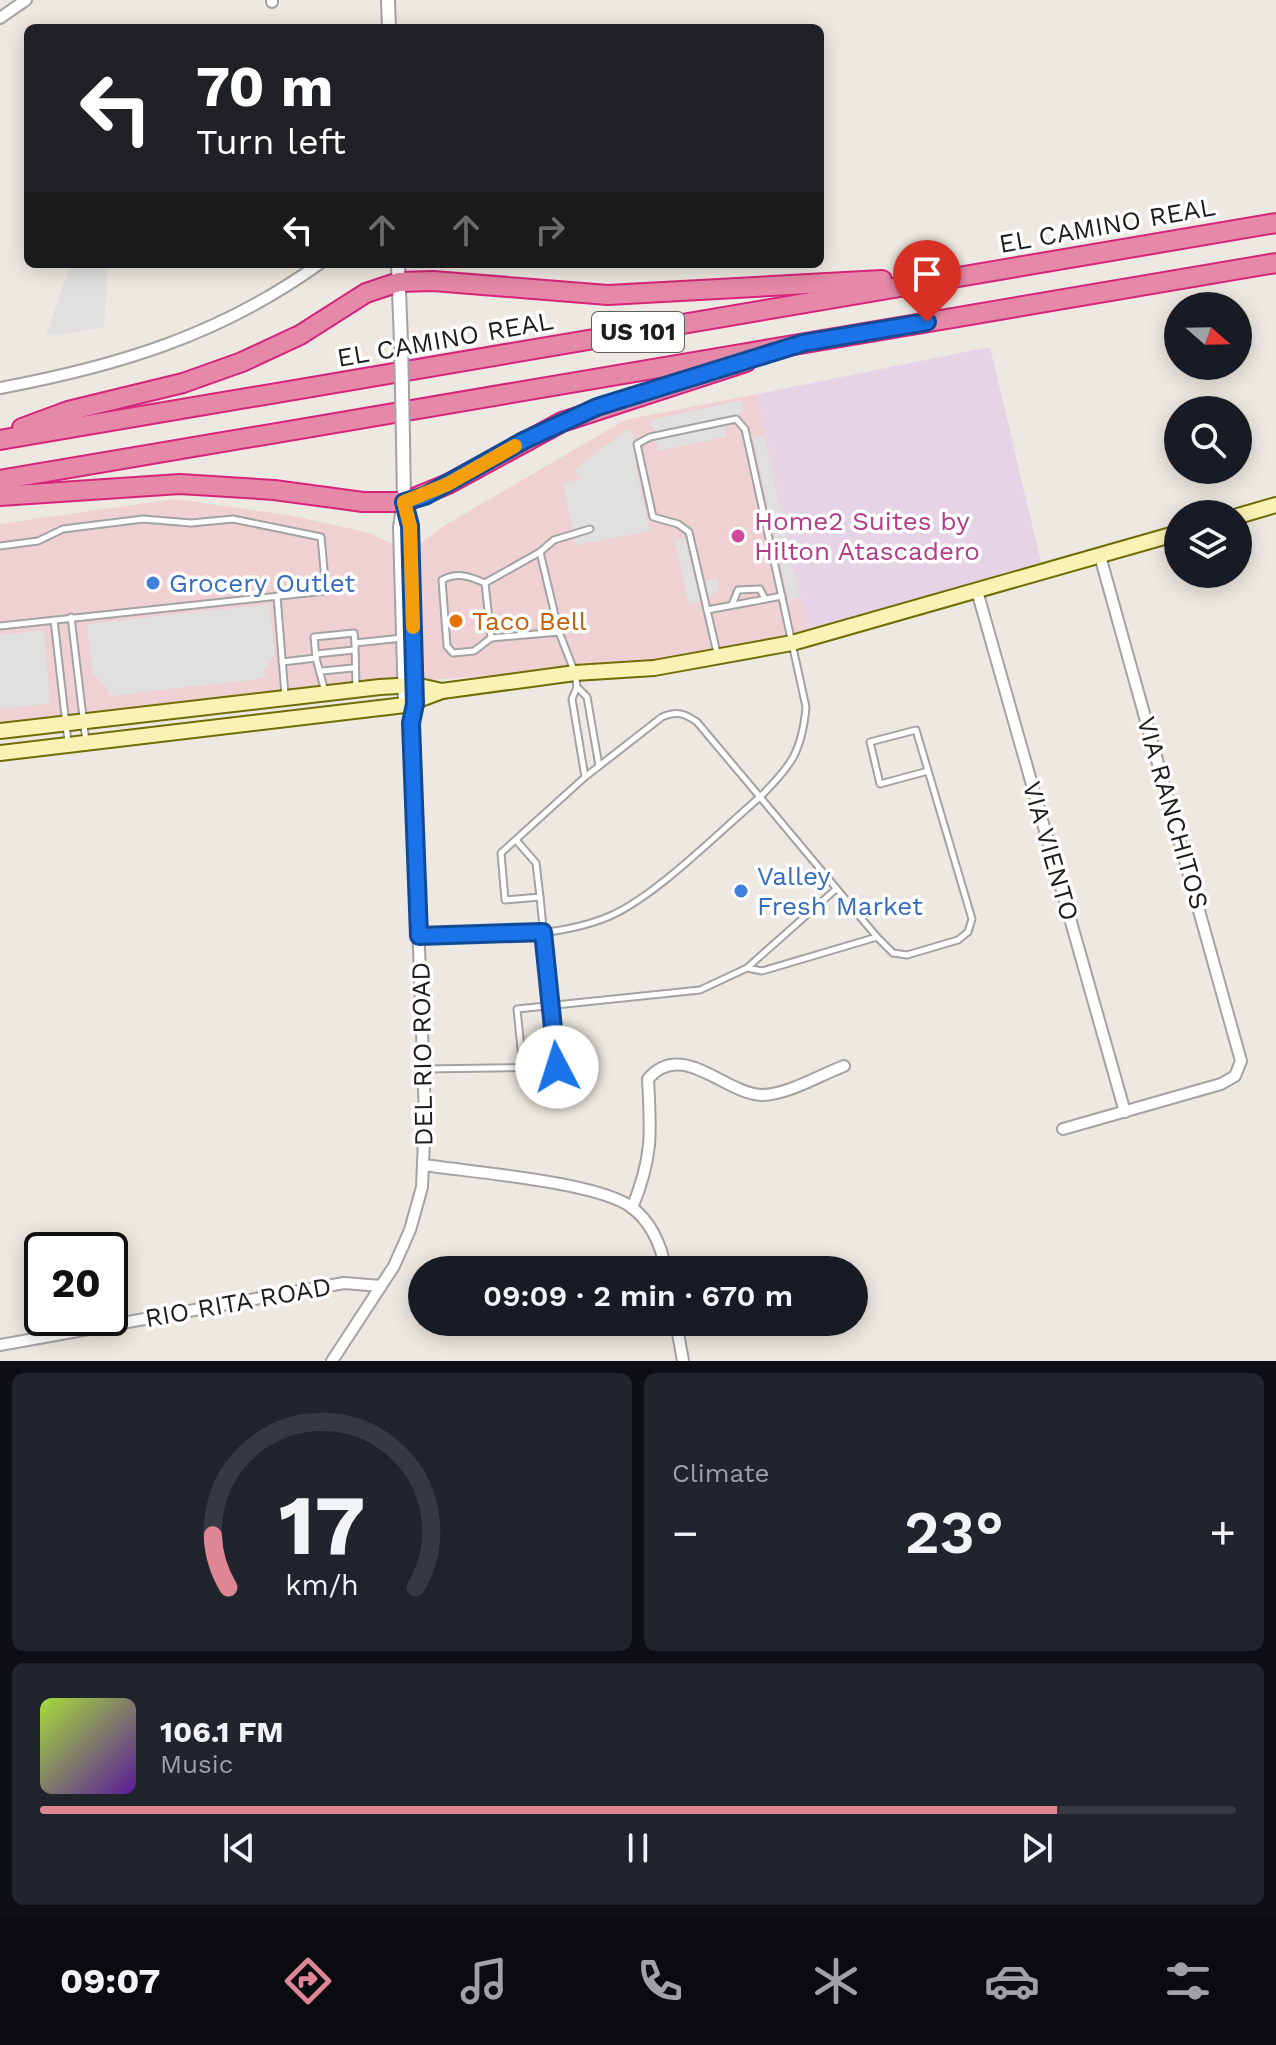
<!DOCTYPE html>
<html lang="en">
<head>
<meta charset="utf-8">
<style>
  :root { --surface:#171b24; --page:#20242c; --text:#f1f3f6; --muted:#9ea1a6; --line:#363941; --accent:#de8694 }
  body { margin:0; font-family:"Work Sans",sans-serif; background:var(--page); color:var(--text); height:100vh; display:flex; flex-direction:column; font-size:30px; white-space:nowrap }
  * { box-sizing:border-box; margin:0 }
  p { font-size:26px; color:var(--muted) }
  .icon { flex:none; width:44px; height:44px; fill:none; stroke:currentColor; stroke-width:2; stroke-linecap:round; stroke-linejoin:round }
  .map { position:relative; height:1361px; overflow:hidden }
  .side { display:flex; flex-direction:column; gap:12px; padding:12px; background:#0d0f14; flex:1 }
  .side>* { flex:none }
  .hud { position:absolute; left:24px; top:24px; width:800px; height:244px; border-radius:12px; box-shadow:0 4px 20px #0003; background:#202124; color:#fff; overflow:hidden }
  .needle { width:52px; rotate:110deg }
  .tools { position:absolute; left:1164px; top:292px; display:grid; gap:16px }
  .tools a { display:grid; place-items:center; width:88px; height:88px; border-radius:50%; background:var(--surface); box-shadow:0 4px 20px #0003; font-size:40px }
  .speed { position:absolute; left:24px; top:1232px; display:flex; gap:16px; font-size:40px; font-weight:700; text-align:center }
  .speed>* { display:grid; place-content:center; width:104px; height:104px; border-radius:50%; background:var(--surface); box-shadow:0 4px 20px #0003; line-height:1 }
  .speed .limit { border:4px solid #111; border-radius:12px; background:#fff; color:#111 }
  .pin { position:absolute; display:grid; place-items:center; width:68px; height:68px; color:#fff; margin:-82px -34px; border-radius:50% 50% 50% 0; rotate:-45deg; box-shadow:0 0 8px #0007 }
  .pin .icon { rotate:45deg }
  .me { position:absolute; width:88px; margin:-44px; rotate:355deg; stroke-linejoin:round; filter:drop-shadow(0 0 6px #0008) }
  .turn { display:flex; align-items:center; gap:28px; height:168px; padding:0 40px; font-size:36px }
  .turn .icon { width:104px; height:104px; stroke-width:2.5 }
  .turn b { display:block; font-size:56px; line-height:68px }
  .lanes { display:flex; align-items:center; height:76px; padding:0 40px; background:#0003; justify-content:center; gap:40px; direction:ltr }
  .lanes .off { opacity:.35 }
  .big { font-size:60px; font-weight:600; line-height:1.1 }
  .side .card { flex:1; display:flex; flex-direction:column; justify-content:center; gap:12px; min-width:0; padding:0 28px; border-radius:12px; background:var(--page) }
  .side .dial { align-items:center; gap:0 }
  .dial svg { height:208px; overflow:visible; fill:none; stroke:var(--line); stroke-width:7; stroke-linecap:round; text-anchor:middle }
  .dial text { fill:var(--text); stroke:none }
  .song { display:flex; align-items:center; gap:24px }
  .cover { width:96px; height:96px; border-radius:12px; background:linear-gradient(135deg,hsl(80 70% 55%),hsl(270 70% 35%)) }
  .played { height:8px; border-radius:4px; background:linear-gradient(90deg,var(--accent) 85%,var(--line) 85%) }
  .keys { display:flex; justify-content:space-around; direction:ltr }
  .heat { display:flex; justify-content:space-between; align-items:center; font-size:44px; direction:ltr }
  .side .tiles { flex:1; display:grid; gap:12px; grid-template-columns:1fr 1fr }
  .card:last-child { grid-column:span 2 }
  .trip { position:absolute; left:408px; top:1256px; width:460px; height:80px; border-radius:40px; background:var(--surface); box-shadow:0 4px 20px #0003; font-weight:600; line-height:80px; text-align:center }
  .tab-bar { display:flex; height:128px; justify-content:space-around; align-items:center; background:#090b0e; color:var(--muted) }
  .tab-bar .icon { width:56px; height:56px }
  .tab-bar .current { color:var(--accent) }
  .tab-bar b { font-size:36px; color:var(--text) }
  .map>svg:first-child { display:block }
</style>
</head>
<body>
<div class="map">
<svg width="1276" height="1361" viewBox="0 0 1276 1361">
  <rect width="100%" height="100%" fill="#ede8e1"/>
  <g fill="#efd0d3">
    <polygon points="757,394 809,634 684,659 422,681 418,545 442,527 625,420"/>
    <polygon points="175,499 288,515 370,533 396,546 398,682 0,730 0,524"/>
  </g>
  <polygon fill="#e7d3e6" points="990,347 1041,562 809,634 757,394"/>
  <g fill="#e0e0e0">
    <polygon points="70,264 108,264 104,328 46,336"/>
    <polygon points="742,400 744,410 725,427 726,437 658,451 651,420"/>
    <polygon points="628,429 634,436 635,465 650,531 576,545 563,483 580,479 574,470"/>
    <polygon points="764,436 800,598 789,601 753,437"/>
    <polygon points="685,538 696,583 717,578 720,590 689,606 675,540"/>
    <polygon points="269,604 275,654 264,671 266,678 109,696 108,689 93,674 87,624"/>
    <polygon points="44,630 50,703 0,709 0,635"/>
  </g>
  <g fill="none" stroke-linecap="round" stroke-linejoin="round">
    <defs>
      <g id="service">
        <polyline points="0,546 38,541 63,529 143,519 191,523 233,519 321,537 326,591 0,626"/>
        <polyline points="540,552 554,540 590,529"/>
        <path d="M485,583c-16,-7 -28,-11 -43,-3l5,66 6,7 21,-2 17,-13"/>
        <polyline points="277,596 285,695"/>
        <polyline points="732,605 738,590 760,589 765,599"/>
        <polyline points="707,610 782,596"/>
        <polyline points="71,617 86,742"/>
        <polyline points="54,620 68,742"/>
        <polyline points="559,632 491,638 485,583 540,552 559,632 575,673 577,687 572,699 585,777"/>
        <polyline points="355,644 356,689"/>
        <polyline points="316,654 354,650"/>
        <polyline points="316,658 325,692"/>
        <polyline points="282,662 316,658 314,637 354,633 355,643 402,638"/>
        <polyline points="322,671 353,668"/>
        <polyline points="577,687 587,697 599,766"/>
        <path d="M420,936c61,-2 132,5 190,-20 46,-20 109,-84 150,-119l-63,-75c-13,-9 -20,-11 -35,-5l-77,60 -84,76 4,47 35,-3 -4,-34 -20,-23"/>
        <polyline points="877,937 893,953 907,955 958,940 968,932 972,919 916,730 870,742 880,784 928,771"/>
        <polyline points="748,967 836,889"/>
        <path d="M523,1068l-6,-59 183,-19 47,-22 15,3 115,-34 -117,-140c31,-31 42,-45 46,-90l-61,-278 -9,-10 -86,18 -13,7 16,73 25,7 11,8 28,121"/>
        <polyline points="424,1069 557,1067 540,897"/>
      </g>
      <g id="minor">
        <polyline points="272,0 272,2"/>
        <polyline points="0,18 26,0"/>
        <path d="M0,388c118,-22 220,-53 319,-124"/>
        <polyline points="977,591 1125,1112"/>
        <polyline points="1063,1129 1221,1084 1235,1076 1241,1061 1100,556"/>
        <path d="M424,1165c47,7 173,17 207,42 21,15 30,38 35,63"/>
        <path d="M632,1208c21,-51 19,-75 16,-129 34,-40 77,15 114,16 25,0 58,-20 82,-29"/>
        <polyline points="676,1322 683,1361"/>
        <polyline points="0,1345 344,1283 381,1286"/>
        <polyline points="332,1361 394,1266 410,1230 422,1187 425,1116 411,723 415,704"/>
      </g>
      <g id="tertiary">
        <polyline points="388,0 389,28"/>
        <polyline points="398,264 401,343"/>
        <polyline points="403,439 404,502 400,527 405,705"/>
        <polyline points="406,509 410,526 415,704"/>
      </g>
      <g id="secondary">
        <polyline points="1238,516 1276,505"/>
        <polyline points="0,731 380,687 415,685 442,691"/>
        <polyline points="0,753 405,705 442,691 575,673 654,668 792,643 1178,533"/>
      </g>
      <g id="motorway">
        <polyline points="22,428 68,411 183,383 242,362 300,335 366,293 399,282 433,281 608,295 882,280"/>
        <polyline points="0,440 1276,223"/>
        <polyline points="0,480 1276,263"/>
        <polyline points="0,496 180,484 274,490 363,502 404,502 448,484 562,422 746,362"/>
      </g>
    </defs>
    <use href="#service" stroke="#a3a3a3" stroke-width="9"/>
    <use href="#minor" stroke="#a3a3a3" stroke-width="14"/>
    <use href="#tertiary" stroke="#a3a3a3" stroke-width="16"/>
    <use href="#secondary" stroke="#716d05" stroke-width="18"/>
    <use href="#motorway" stroke="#d6247b" stroke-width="22"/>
    <use href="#service" stroke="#fff" stroke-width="5"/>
    <use href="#minor" stroke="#fff" stroke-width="10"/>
    <use href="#tertiary" stroke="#fff" stroke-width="12"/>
    <use href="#secondary" stroke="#f9f2b4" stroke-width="14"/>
    <use href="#motorway" stroke="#e688a7" stroke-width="18"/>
    <defs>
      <polyline id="tertiary-bridge" points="401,343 403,439"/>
    </defs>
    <use href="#tertiary-bridge" stroke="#a3a3a3" stroke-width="16" stroke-linecap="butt"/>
    <use href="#tertiary-bridge" stroke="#fff" stroke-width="12"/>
  </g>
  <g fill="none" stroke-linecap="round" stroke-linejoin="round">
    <defs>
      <polyline id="route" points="557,1067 543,932 419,936 411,723 415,704 410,526 404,502 425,496 525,440 597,407 803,343 927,322"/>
    </defs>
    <use href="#route" stroke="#114b97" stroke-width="20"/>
    <use href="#route" stroke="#1a73e8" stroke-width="14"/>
    <polyline stroke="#f59e0b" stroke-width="14" points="413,627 410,526 404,502 448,484 515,446"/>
  </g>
  <circle fill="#d1479c" stroke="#fff" stroke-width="3" cx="738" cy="536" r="8"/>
  <g fill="#3f7fe0" stroke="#fff" stroke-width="3">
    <circle cx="153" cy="583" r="8"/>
    <circle cx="741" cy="891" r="8"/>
  </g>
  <circle fill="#e8710a" stroke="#fff" stroke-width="3" cx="456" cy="621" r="8"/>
  <g text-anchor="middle" stroke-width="7" stroke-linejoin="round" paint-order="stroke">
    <rect fill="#fff" stroke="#606060" stroke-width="2" x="592" y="312" width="92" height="40" rx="6"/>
    <g font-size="24" font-weight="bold" fill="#1c1c1c">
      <text x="638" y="340">US 101</text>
    </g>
    <g font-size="26" fill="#1c1c1c" stroke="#fff">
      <text transform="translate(1107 225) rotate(-10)" y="9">EL CAMINO REAL</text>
      <text transform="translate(445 339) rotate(-10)" y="9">EL CAMINO REAL</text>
      <text transform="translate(1173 813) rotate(74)" y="9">VIA RANCHITOS</text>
      <text transform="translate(1051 851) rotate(74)" y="9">VIA VIENTO</text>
      <text transform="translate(422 1054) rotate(-91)" y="9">DEL RIO ROAD</text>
      <text transform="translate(238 1302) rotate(-10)" y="9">RIO RITA ROAD</text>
    </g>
    <g font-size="26" fill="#b23c85" stroke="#fff" text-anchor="start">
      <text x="754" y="530">Home2 Suites by<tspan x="754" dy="30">Hilton Atascadero</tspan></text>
    </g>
    <g font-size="26" fill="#366cbe" stroke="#fff" text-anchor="start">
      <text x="169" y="592">Grocery Outlet</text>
      <text x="757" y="885">Valley<tspan x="757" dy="30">Fresh Market</tspan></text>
    </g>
    <g font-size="26" fill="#c56008" stroke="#fff" text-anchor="start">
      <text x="472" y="630">Taco Bell</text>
    </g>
  </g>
</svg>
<div class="tools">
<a><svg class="needle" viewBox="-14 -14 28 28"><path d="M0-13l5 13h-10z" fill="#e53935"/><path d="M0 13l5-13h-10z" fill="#9ea1a6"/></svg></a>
<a><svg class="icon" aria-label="search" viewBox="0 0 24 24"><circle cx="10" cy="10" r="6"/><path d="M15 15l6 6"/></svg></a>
<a><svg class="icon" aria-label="layers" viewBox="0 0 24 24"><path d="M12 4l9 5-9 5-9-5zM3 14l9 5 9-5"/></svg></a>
</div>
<div class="speed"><div class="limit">20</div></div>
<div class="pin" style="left:927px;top:322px;background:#d93025"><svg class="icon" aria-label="arrive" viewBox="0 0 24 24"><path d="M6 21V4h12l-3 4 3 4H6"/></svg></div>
<svg class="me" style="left:557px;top:1067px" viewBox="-20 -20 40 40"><circle r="19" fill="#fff"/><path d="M0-13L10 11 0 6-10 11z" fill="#1a73e8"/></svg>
<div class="trip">09:09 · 2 min · 670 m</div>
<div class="hud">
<div class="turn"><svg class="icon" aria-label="left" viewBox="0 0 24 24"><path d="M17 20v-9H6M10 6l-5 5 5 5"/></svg><div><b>70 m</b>Turn left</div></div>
<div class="lanes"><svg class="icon" aria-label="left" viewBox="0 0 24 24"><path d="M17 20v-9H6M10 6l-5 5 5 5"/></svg><svg class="icon off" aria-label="ahead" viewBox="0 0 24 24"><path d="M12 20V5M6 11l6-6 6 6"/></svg><svg class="icon off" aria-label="ahead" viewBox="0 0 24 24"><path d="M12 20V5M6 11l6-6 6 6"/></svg><svg class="icon off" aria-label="right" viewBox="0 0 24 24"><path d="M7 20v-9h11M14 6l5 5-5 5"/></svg></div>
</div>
</div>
<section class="side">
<div class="tiles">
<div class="card dial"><svg viewBox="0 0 100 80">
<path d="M14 69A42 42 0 1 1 86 69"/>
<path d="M14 69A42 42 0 0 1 8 49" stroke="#de8694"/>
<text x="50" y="56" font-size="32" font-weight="700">17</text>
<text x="50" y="72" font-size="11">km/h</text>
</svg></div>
<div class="card"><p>Climate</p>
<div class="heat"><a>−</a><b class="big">23°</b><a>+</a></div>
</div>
<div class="card">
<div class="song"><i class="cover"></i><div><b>106.1 FM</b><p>Music</p></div></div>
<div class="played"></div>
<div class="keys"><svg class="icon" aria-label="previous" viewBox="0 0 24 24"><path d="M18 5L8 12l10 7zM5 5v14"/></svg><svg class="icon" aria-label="pause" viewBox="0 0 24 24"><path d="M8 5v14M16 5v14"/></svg><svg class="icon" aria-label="next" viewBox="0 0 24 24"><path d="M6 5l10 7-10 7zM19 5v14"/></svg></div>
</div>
</div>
</section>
<nav class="tab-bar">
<b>09:07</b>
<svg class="icon current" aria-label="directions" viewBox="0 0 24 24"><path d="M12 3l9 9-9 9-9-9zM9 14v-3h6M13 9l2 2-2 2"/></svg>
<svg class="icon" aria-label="music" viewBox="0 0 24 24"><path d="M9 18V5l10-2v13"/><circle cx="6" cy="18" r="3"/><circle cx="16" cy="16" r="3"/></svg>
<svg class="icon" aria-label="phone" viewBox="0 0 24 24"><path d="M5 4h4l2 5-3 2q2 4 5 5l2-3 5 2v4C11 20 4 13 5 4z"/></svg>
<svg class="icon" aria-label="climate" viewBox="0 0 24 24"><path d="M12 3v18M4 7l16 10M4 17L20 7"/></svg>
<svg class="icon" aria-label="car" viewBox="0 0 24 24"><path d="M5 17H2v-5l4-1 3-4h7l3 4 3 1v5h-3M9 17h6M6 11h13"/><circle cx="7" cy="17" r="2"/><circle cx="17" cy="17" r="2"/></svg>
<svg class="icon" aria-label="filters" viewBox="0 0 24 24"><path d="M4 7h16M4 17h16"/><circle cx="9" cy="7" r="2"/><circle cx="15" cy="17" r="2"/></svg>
</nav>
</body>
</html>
